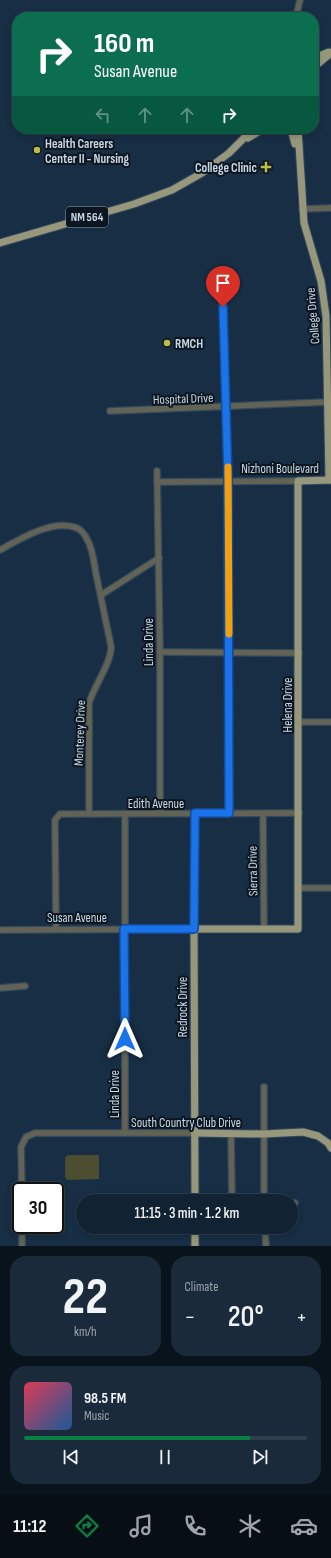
<!DOCTYPE html>
<html lang="en">
<head>
<meta charset="utf-8">
<style>
  :root { --surface:#123; --page:#1a2a3b; --text:#f1f3f6; --muted:#9ca4ac; --line:#303f4e; --accent:#0b8043 }
  body { margin:0; font-family:"Sofia Sans Condensed",sans-serif; background:var(--page); color:var(--text); height:100vh; display:flex; flex-direction:column; font-size:15px; white-space:nowrap }
  * { box-sizing:border-box; margin:0 }
  p { font-size:13px; color:var(--muted) }
  .icon { flex:none; width:22px; height:22px; fill:none; stroke:currentColor; stroke-width:2; stroke-linecap:round; stroke-linejoin:round }
  .map { position:relative; height:1246px; overflow:hidden }
  .details { display:flex; flex-direction:column; gap:10px; padding:10px; background:#09131c; flex:1 }
  .details>* { flex:none }
  .hud { position:absolute; left:12px; top:12px; width:307px; height:122px; border-radius:16px; box-shadow:0 2px 6px #0003,0 0 0 1px var(--line); background:#0b6e4f; color:#fff; overflow:hidden }
  .speed { position:absolute; left:12px; top:1182px; display:flex; gap:8px; font-size:20px; font-weight:700; text-align:center }
  .speed>* { display:grid; place-content:center; width:52px; height:52px; border-radius:50%; background:var(--surface); box-shadow:0 2px 6px #0003,0 0 0 1px var(--line); line-height:1 }
  .speed .limit { border:2px solid #111; border-radius:6px; background:#fff; color:#111 }
  .pin { position:absolute; display:grid; place-items:center; width:34px; height:34px; color:#fff; margin:-41px -17px; border-radius:50% 50% 50% 0; rotate:-45deg; box-shadow:0 0 4px #0007 }
  .pin .icon { rotate:45deg }
  .me { position:absolute; width:44px; margin:-22px; rotate:0deg; stroke-linejoin:round; filter:drop-shadow(0 0 3px #0008) }
  .turn { display:flex; align-items:center; gap:14px; height:84px; padding:0 16px; font-size:18px }
  .turn .icon { width:52px; height:52px; stroke-width:2.5 }
  .turn b { display:block; font-size:28px; line-height:34px }
  .lanes { display:flex; align-items:center; height:38px; padding:0 16px; background:#0003; justify-content:center; gap:20px; direction:ltr }
  .lanes .off { opacity:.35 }
  .big { font-size:30px; font-weight:600; line-height:1.1 }
  .details .tile { flex:1; display:flex; flex-direction:column; justify-content:center; gap:6px; min-width:0; padding:0 14px; border-radius:16px; background:var(--page) }
  .details .dial { align-items:center; gap:0 }
  .dial b { font-size:52px; line-height:1 }
  .song { display:flex; align-items:center; gap:12px }
  .cover { width:48px; height:48px; border-radius:6px; background:linear-gradient(135deg,hsl(350 70% 55%),hsl(210 70% 35%)) }
  .played { height:4px; border-radius:2px; background:linear-gradient(90deg,var(--accent) 80%,var(--line) 80%) }
  .keys { display:flex; justify-content:space-around; direction:ltr }
  .heat { display:flex; justify-content:space-between; align-items:center; font-size:22px; direction:ltr }
  .details .tiles { flex:1; display:grid; gap:10px; grid-template-columns:1fr 1fr }
  .tile:last-child { grid-column:span 2 }
  .trip { position:absolute; left:76px; top:1194px; width:222px; height:40px; border-radius:20px; background:var(--surface); box-shadow:0 2px 6px #0003,0 0 0 1px var(--line); font-weight:600; line-height:40px; text-align:center }
  .menu { display:flex; height:64px; justify-content:space-around; align-items:center; background:#070e14; color:var(--muted) }
  .menu .icon { width:28px; height:28px }
  .menu .selected { color:var(--accent) }
  .menu b { font-size:18px; color:var(--text) }
  .map>svg:first-child { display:block }
</style>
</head>
<body>
<div class="map">
<svg width="331" height="1246" viewBox="0 0 331 1246">
  <rect width="100%" height="100%" fill="#172e44"/>
  <polygon fill="#4d4e2f" points="68,1155 99,1155 99,1179 67,1180 65,1177 65,1158"/>
  <g fill="none" stroke-linecap="round" stroke-linejoin="round">
    <defs>
      <g id="minor">
        <polyline points="296,17 300,0"/>
        <polyline points="302,209 331,208"/>
        <polyline points="221,293 224,322 228,481 229,813"/>
        <polyline points="110,411 328,402"/>
        <polyline points="157,471 160,652 160,813"/>
        <polyline points="157,482 298,481"/>
        <path d="M0,550c20,-11 51,-30 74,-23 6,1 10,6 13,12 6,10 7,24 9,35 5,24 10,48 15,72 1,16 -17,40 -22,57v110"/>
        <polyline points="101,595 159,558"/>
        <polyline points="160,652 299,653"/>
        <polyline points="299,722 331,722"/>
        <polyline points="125,814 125,1133"/>
        <polyline points="263,814 264,929"/>
        <polyline points="299,888 331,888"/>
        <polyline points="56,929 55,820 60,814 299,813"/>
        <polyline points="0,930 194,929 195,813"/>
        <polyline points="0,988 25,986"/>
        <polyline points="264,1087 264,1201"/>
        <polyline points="231,1134 232,1201"/>
        <polyline points="22,1191 21,1147 26,1137 35,1133 195,1133"/>
        <polyline points="291,1203 295,1203"/>
        <polyline points="22,1225 22,1246"/>
        <polyline points="265,1227 266,1246"/>
      </g>
      <g id="major">
        <polyline points="314,58 329,52"/>
        <polyline points="314,67 331,53"/>
        <polyline points="291,129 295,144"/>
        <polyline points="298,129 304,223 321,281 326,316 329,480"/>
        <polyline points="248,138 263,129"/>
        <polyline points="0,243 134,204 172,190 202,173 229,153 253,129"/>
        <polyline points="195,1133 264,1134 303,1132 318,1136 328,1143 331,1148"/>
        <polyline points="195,1201 194,929 298,929 298,481 331,480"/>
        <polyline points="195,1246 195,1227"/>
      </g>
    </defs>
    <use href="#minor" stroke="#33495e" stroke-width="8"/>
    <use href="#major" stroke="#33495e" stroke-width="9"/>
    <use href="#minor" stroke="#626355" stroke-width="5.5"/>
    <use href="#major" stroke="#97987b" stroke-width="7"/>
  </g>
  <g fill="none" stroke-linecap="round" stroke-linejoin="round">
    <defs>
      <polyline id="route" points="125,1039 124,929 194,929 195,813 229,813 228,481 223,307"/>
    </defs>
    <use href="#route" stroke="#114b97" stroke-width="10"/>
    <use href="#route" stroke="#1a73e8" stroke-width="7"/>
    <polyline stroke="#f59e0b" stroke-width="7" points="228,467 229,634"/>
  </g>
  <g fill="#bdbf43" stroke="#0c1620" stroke-width="1.5">
    <circle cx="37" cy="150" r="4"/>
    <path d="M264 161h4v4h4v4h-4v4h-4v-4h-4v-4h4z"/>
    <circle cx="167" cy="343" r="4"/>
  </g>
  <g text-anchor="middle" stroke-width="4" stroke-linejoin="round" paint-order="stroke">
    <rect fill="#0c1620" stroke="#909daa" stroke-width="1" x="66" y="207" width="42" height="20" rx="3"/>
    <g font-size="12" font-weight="bold" fill="#c9d7e5">
      <text x="87" y="221">NM 564</text>
    </g>
    <g font-size="13" font-weight="bold" fill="#c9d7e5" stroke="#0c1620" text-anchor="start">
      <text x="45" y="148">Health Careers<tspan x="45" dy="15">Center II - Nursing</tspan></text>
      <text x="257" y="172" text-anchor="end">College Clinic</text>
      <text x="175" y="348">RMCH</text>
    </g>
    <g font-size="13" fill="#c9d7e5" stroke="#0c1620">
      <text transform="translate(312 316) rotate(-95)" y="5">College Drive</text>
      <text transform="translate(183 398) rotate(-2)" y="5">Hospital Drive</text>
      <text x="280" y="473">Nizhoni Boulevard</text>
      <text transform="translate(148 642) rotate(-90)" y="5">Linda Drive</text>
      <text transform="translate(287 705) rotate(-90)" y="5">Helena Drive</text>
      <text transform="translate(79 733) rotate(-88)" y="5">Monterey Drive</text>
      <text x="156" y="808">Edith Avenue</text>
      <text transform="translate(252 871) rotate(-91)" y="5">Sierra Drive</text>
      <text x="77" y="922">Susan Avenue</text>
      <text transform="translate(182 1007) rotate(-90)" y="5">Redrock Drive</text>
      <text transform="translate(114 1094) rotate(-90)" y="5">Linda Drive</text>
      <text x="186" y="1127">South Country Club Drive</text>
    </g>
  </g>
</svg>
<div class="speed"><div class="limit">30</div></div>
<div class="pin" style="left:223px;top:307px;background:#d93025"><svg class="icon" aria-label="arrive" viewBox="0 0 24 24"><path d="M6 21V4h12l-3 4 3 4H6"/></svg></div>
<svg class="me" style="left:125px;top:1039px" viewBox="-20 -20 40 40"><path d="M0-17L14 15 0 8-14 15z" fill="#1a73e8" stroke="#fff" stroke-width="4"/></svg>
<div class="trip">11:15 · 3 min · 1.2 km</div>
<div class="hud">
<div class="turn"><svg class="icon" aria-label="right" viewBox="0 0 24 24"><path d="M7 20v-9h11M14 6l5 5-5 5"/></svg><div><b>160 m</b>Susan Avenue</div></div>
<div class="lanes"><svg class="icon off" aria-label="left" viewBox="0 0 24 24"><path d="M17 20v-9H6M10 6l-5 5 5 5"/></svg><svg class="icon off" aria-label="ahead" viewBox="0 0 24 24"><path d="M12 20V5M6 11l6-6 6 6"/></svg><svg class="icon off" aria-label="ahead" viewBox="0 0 24 24"><path d="M12 20V5M6 11l6-6 6 6"/></svg><svg class="icon" aria-label="right" viewBox="0 0 24 24"><path d="M7 20v-9h11M14 6l5 5-5 5"/></svg></div>
</div>
</div>
<section class="details">
<div class="tiles">
<div class="tile dial"><b>22</b><p>km/h</p></div>
<div class="tile"><p>Climate</p>
<div class="heat"><a>−</a><b class="big">20°</b><a>+</a></div>
</div>
<div class="tile">
<div class="song"><i class="cover"></i><div><b>98.5 FM</b><p>Music</p></div></div>
<div class="played"></div>
<div class="keys"><svg class="icon" aria-label="previous" viewBox="0 0 24 24"><path d="M18 5L8 12l10 7zM5 5v14"/></svg><svg class="icon" aria-label="pause" viewBox="0 0 24 24"><path d="M8 5v14M16 5v14"/></svg><svg class="icon" aria-label="next" viewBox="0 0 24 24"><path d="M6 5l10 7-10 7zM19 5v14"/></svg></div>
</div>
</div>
</section>
<nav class="menu">
<b>11:12</b>
<svg class="icon selected" aria-label="directions" viewBox="0 0 24 24"><path d="M12 3l9 9-9 9-9-9zM9 14v-3h6M13 9l2 2-2 2"/></svg>
<svg class="icon" aria-label="music" viewBox="0 0 24 24"><path d="M9 18V5l10-2v13"/><circle cx="6" cy="18" r="3"/><circle cx="16" cy="16" r="3"/></svg>
<svg class="icon" aria-label="phone" viewBox="0 0 24 24"><path d="M5 4h4l2 5-3 2q2 4 5 5l2-3 5 2v4C11 20 4 13 5 4z"/></svg>
<svg class="icon" aria-label="climate" viewBox="0 0 24 24"><path d="M12 3v18M4 7l16 10M4 17L20 7"/></svg>
<svg class="icon" aria-label="car" viewBox="0 0 24 24"><path d="M5 17H2v-5l4-1 3-4h7l3 4 3 1v5h-3M9 17h6M6 11h13"/><circle cx="7" cy="17" r="2"/><circle cx="17" cy="17" r="2"/></svg>
</nav>
</body>
</html>
